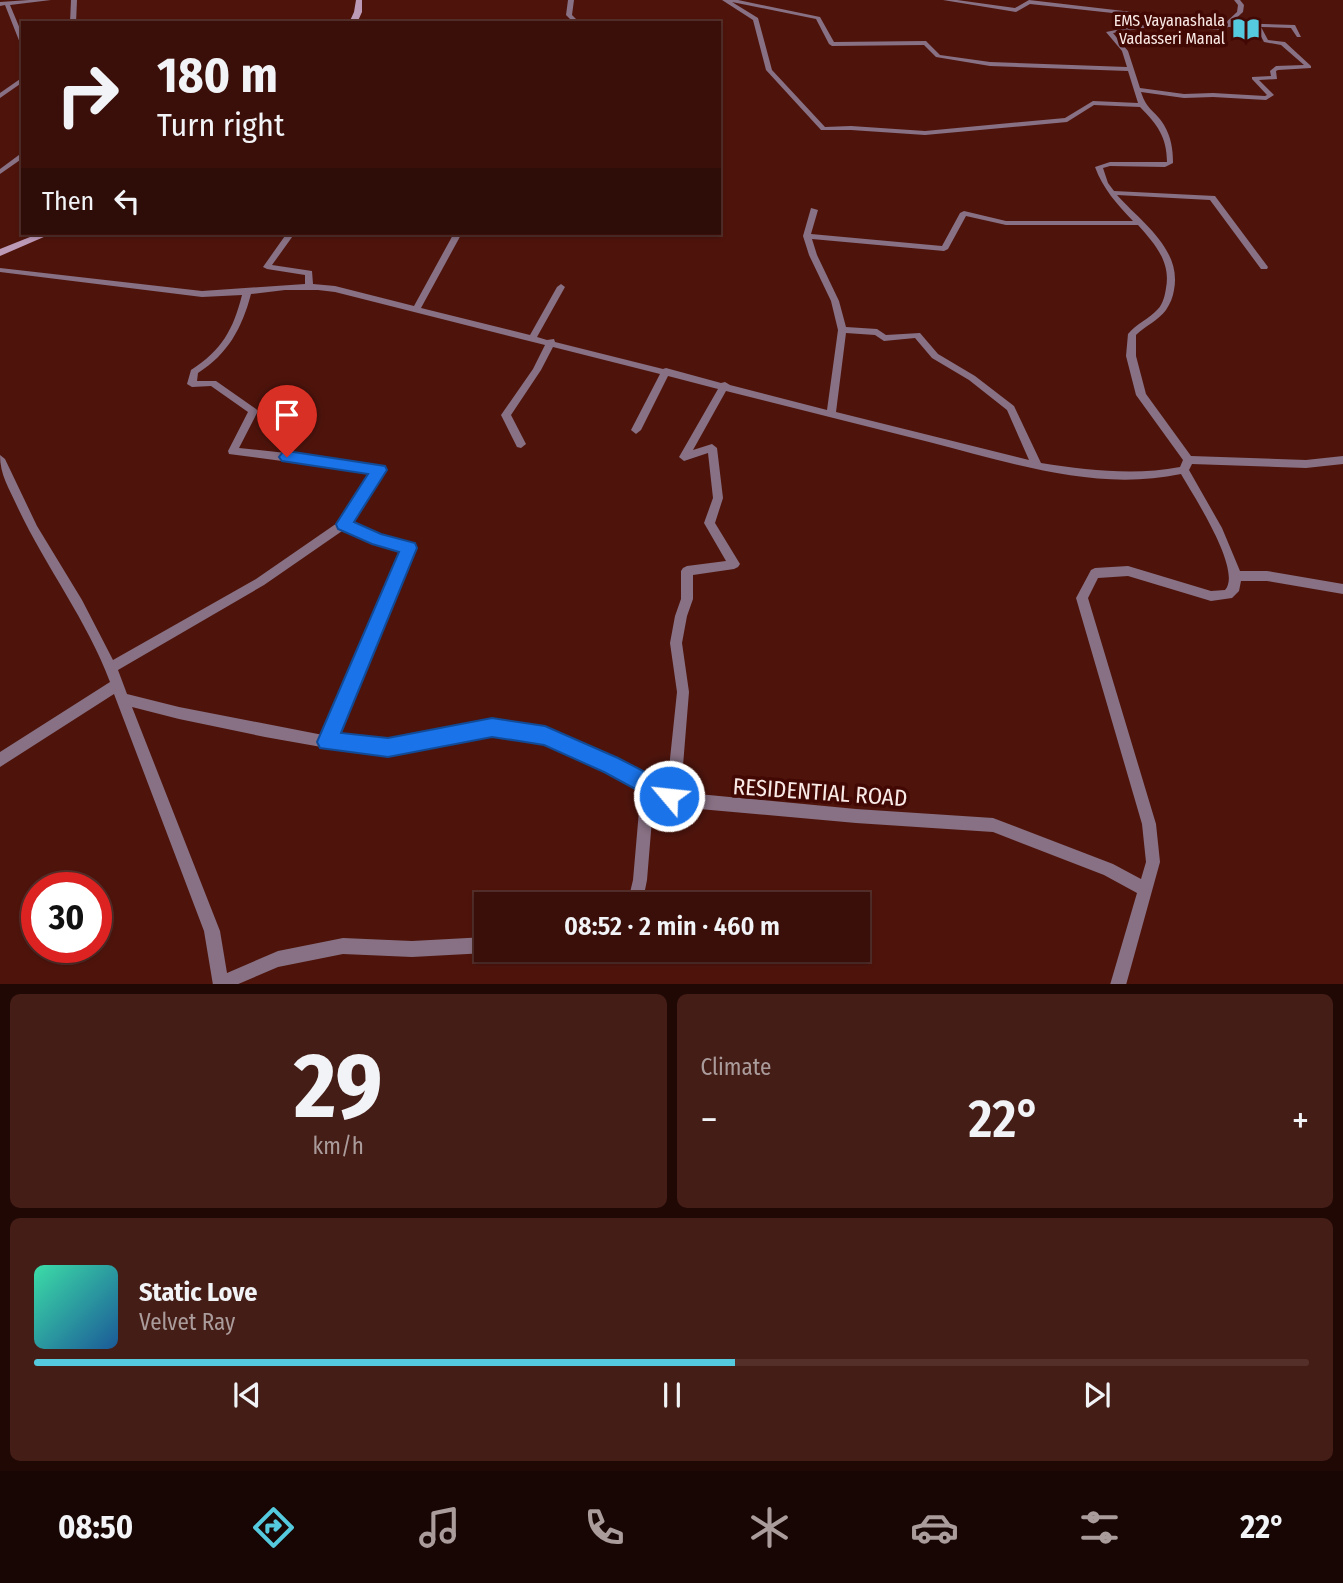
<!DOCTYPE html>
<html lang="en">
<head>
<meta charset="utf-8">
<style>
  :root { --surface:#3a0f09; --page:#451d17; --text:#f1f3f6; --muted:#ab9c9c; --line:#542f2a; --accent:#55cade }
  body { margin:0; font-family:"Fira Sans Condensed",sans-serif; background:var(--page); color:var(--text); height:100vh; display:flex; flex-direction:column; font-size:26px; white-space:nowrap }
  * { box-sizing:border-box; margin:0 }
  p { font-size:23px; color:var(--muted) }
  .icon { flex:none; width:38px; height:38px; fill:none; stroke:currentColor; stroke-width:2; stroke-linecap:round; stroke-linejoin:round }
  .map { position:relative; height:984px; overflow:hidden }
  .sheet { display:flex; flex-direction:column; gap:10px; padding:10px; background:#200805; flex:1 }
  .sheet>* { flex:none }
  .hud { position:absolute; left:21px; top:21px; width:700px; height:214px; border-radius:0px; box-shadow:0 2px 5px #0004,0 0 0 2px var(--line); background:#3a0f09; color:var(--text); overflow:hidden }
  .speed { position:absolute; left:21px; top:872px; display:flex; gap:14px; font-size:35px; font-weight:700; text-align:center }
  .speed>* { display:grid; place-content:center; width:91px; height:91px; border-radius:50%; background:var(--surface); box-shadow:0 2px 5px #0004,0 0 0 2px var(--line); line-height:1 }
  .speed .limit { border:10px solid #d22; background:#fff; color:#111 }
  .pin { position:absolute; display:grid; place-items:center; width:60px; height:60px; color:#fff; margin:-72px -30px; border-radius:50% 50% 50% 0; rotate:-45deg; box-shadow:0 0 7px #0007 }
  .pin .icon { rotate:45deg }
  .me { position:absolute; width:77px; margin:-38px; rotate:298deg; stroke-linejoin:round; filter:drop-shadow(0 0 5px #0008) }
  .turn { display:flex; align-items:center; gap:24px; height:147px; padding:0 21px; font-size:32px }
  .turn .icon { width:91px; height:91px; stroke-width:2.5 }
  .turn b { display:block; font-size:49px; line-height:60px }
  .then { display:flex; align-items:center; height:66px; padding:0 21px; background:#0003; gap:14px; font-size:26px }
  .big { font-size:52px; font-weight:600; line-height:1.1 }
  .sheet .widget { flex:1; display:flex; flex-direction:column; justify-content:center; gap:10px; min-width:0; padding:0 24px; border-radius:10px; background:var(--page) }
  .sheet .dial { align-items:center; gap:0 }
  .dial b { font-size:91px; line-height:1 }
  .song { display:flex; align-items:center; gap:21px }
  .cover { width:84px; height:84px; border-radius:10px; background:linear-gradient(135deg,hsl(160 70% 55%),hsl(210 70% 35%)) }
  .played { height:7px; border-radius:4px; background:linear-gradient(90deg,var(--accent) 55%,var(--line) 55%) }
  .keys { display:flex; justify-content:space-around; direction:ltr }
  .heat { display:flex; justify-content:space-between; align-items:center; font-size:38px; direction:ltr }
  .sheet .tiles { flex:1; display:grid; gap:10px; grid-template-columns:1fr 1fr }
  .widget:last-child { grid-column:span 2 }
  .trip { position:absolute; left:474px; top:892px; width:396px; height:70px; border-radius:0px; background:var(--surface); box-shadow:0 2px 5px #0004,0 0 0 2px var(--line); font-weight:600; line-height:70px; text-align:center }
  .dock { display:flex; height:112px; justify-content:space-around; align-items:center; background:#170604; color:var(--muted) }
  .dock .icon { width:49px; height:49px }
  .dock .active { color:var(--accent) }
  .dock b { font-size:32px; color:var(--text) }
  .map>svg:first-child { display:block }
</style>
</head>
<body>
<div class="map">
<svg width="1343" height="985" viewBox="0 0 1343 985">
  <rect width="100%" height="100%" fill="#4e140c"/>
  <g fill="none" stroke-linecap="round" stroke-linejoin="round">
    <g fill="#887184" fill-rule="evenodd">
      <polygon points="29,0 51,0 10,5 23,36 23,45 20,43 5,5 0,6 0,2"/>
      <polygon points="71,0 77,0 76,23 70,23"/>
      <polygon points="568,0 574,0 572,15 580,23 574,23 566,15"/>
      <path d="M722,0h16l82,17 14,25 92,-1 14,14 50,7 137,5 -5,-16 -16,-19 45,-9 -11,-7 -110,-12 -14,8 -73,-12h14l58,8 14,-8 112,13 16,9 65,4 15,-14 1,-7 -4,-5h6l4,5 -1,7 -12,11 64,2 6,12h-4l-6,-9 -30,-1 7,13 17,2 26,24v2l-33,2 -2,1 1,8 -18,1 15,15 -8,5 -53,-3 -29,1 -43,-6c6,19 14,18 23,33 7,12 9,24 9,38l-8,4 -55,-1 -7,2 5,15 6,8 101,5 53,71 -1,2h-6l-51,-69 -93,-5c24,27 65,54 57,95 -1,7 -4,14 -8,20 -7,10 -21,16 -30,25v21l10,38 45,62 115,4 37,-4v8l-37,4 -114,-4 -3,6 33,58 18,43h27l76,13v10l-76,-13h-26l-2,10 -7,7 -21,3 -83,-25 -30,2 -10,20 68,226 4,38 -34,123h-16l27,-92 -33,-18 -111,-43 -137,-9 -179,-16 -23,-12 -7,85 -5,25h-15l6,-25 8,-92 -35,-18 -62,-29 -52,-8 -104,20 -61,-5 -62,-11 -86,-18 -47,-12 88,224 7,42 51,-22 65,-13 69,3 74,-4v13h6l-6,3 -74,4 -69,-3 -65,13 -42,18h-23l-9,-54 -90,-237 -114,73v-15l110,-70c-23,-62 -65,-116 -93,-176 -8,-18 -17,-31 -17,-51l5,4 32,67 45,74 31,60 143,-81 84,-58 32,-48 -143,-19 -1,-3 20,-39 -37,-26 -19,1 -5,-3 4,-14c31,-20 42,-40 51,-75l-40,2 -202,-25v-4l202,23 103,-7v-9l-38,-6 -4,-2 24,-34h8l-23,32 40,6 1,13 22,2 79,20 40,-73h8l-41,75 109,27 27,-48 4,-3 4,3 -28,50 10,3 7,-1 1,3 108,27 3,-1 55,15 4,-1 5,3 97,25 11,-80 -7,-29 -22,-46 -6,-19 8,-28 7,2 -7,24 131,12 18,-33 4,-2 42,10h127c-16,-17 -30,-32 -38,-54l15,-5h57c0,-25 -10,-38 -27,-55l-46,-2 -27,17 -142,13 -74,-5h-30l-55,-60 -13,-50zM732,2l84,17 13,25 3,2 92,-1 12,12 54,9 138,5 10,32 -45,-2 -28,17 -140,13 -74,-5 -26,1 -53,-57 -14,-52zM1156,26l67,4 5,-3h28l8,15 17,3 23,20 -28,1 -6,5 1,5 -19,1v2l15,16 -2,1 -52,-3 -29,1 -44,-6 -12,-37 -15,-18zM966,216l40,9h132c17,19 33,37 28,63 -1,7 -3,16 -8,21 -9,10 -22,15 -30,25l-2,22 10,39 47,65 -3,7c-46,9 -93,3 -139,-4l-27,-57 -39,-30 -37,-22 -18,-21 -34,2 -9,-6 -31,-2 -7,-26 -22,-46 -5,-16 132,12 4,-2zM285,290h33l17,2 210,53 -12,24 -32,46 16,32 4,1 5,-4 -15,-29 30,-45 12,-23 107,27 -29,56 5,4 5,-4 27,-54 50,13 -39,68 5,4 24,-8 5,45 -9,25 22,38 -39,5 -4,2 -2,3v28l-6,17 -5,27 7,49 -9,86 -3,8 -49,-26 -71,-31 -53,-8 -104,20 -52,-5 79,-188 -2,-3 -32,-10 -30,-13 32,-49 1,-3 -1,-3 -69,-11 -75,-8 19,-37 -2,-2 -40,-28h-19l1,-8c30,-19 44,-45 53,-79zM846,333l29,2 9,6 31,-3 17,20 37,22 38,30 22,50 -193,-48zM726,391c68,17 135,34 203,51 82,21 167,50 252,32 12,21 62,97 44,116l-14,1 -83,-25 -33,2 -4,2 -15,28 66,226 4,38 -5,17 -28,-15 -120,-46 -137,-9 -179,-17 5,-14 7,-86 -7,-49 5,-27 6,-17v-24l41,-6 4,-2 2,-3 -25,-41 8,-25 -6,-50 -5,-4 -19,6zM345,529l29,13 28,9 -79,184 -144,-28 -52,-13 -9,-24 146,-85z"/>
      <polygon points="109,19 112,21 111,23 105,23"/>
      <polygon points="23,77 23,82 0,98 0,93"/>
      <polygon points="23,152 23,158 0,174 0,169"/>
    </g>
    <g fill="#bd99b8" fill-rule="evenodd">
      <polygon points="356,0 362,0 362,12 357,23 349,23 354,12"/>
      <polygon points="40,233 53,233 0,256 0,249"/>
    </g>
  </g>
  <polygon fill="#1a73e8" stroke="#114b97" stroke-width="2" points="287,451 385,466 387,470 354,522 381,534 415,543 417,548 341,733 388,738 492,718 545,726 618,758 676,788 679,796 676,803 669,806 661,803 604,772 544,745 519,741 492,737 388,757 320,748 317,742 399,552 372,544 338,529 336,524 368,474 282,461 279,457 282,453"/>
  <defs>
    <symbol id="library-bare" viewBox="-9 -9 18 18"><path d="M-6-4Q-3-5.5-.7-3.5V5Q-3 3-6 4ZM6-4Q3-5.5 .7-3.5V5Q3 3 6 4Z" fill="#55cade" stroke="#420803" stroke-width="2.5" paint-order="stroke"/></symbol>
  </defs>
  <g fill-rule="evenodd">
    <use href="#library-bare" x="1227" y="10" width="38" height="38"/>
  </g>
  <g text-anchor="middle" stroke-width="7" stroke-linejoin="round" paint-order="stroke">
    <g font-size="16" fill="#faeae7" stroke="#420803" text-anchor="end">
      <text x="1225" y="26">EMS Vayanashala<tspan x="1225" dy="18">Vadasseri Manal</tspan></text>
    </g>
    <g font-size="23" fill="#faeae7" stroke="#420803">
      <text transform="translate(820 792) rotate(4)" y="8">RESIDENTIAL ROAD</text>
    </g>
  </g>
</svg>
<div class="speed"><div class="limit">30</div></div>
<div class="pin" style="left:287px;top:457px;background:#d93025"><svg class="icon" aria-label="arrive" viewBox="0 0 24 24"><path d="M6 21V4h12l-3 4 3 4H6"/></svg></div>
<svg class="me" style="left:669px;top:796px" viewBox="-20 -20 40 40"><circle r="17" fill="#1a73e8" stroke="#fff" stroke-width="3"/><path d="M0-11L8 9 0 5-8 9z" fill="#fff"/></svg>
<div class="trip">08:52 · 2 min · 460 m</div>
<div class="hud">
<div class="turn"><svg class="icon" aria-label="right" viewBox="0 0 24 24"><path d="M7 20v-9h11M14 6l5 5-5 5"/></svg><div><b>180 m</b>Turn right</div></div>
<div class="then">Then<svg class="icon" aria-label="left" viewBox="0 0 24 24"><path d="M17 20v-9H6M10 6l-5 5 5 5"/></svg></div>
</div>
</div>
<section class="sheet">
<div class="tiles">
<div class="widget dial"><b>29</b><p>km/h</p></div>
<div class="widget"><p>Climate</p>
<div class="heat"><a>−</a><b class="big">22°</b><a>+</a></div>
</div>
<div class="widget">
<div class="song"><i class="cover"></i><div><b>Static Love</b><p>Velvet Ray</p></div></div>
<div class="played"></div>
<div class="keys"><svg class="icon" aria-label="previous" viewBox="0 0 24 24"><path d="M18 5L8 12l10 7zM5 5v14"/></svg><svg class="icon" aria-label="pause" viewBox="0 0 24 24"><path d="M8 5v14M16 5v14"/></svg><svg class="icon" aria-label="next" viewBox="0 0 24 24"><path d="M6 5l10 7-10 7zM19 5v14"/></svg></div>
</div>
</div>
</section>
<nav class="dock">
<b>08:50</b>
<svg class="icon active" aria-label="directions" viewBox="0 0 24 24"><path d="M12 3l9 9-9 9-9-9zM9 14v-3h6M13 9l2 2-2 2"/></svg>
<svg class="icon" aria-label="music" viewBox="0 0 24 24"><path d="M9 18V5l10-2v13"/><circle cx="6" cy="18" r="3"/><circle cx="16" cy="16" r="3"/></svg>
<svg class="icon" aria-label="phone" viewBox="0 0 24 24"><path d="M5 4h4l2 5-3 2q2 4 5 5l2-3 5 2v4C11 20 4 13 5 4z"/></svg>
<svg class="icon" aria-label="climate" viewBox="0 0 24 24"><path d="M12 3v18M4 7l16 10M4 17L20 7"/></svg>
<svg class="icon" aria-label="car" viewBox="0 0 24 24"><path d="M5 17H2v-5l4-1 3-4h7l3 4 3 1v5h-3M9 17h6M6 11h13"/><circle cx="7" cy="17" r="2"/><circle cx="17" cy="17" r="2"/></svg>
<svg class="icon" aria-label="filters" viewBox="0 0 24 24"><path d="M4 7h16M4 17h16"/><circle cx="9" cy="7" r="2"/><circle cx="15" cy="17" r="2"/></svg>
<b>22°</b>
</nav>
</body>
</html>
